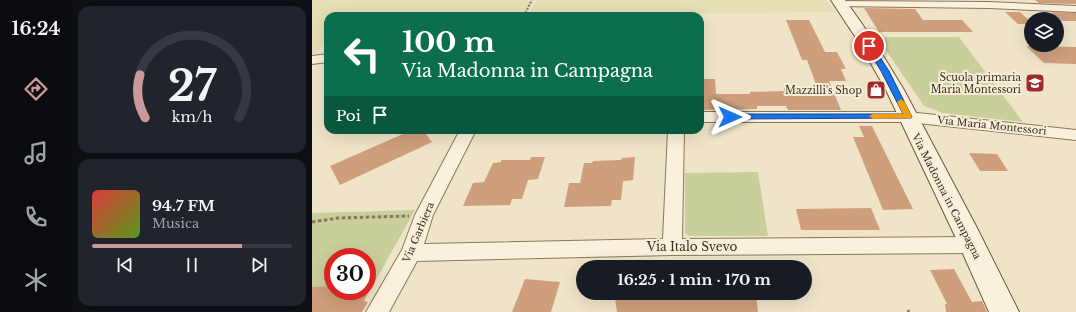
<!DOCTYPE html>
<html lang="it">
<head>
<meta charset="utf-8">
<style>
  :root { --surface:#171b24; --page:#20242c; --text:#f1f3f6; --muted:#9ea1a6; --line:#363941; --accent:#cc999b }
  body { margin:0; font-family:"Libre Baskerville",serif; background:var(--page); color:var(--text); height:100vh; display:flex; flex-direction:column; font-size:15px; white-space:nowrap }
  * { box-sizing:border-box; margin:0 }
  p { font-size:13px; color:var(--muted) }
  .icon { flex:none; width:22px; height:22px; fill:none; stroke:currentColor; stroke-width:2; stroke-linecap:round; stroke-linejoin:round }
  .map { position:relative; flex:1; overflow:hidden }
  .panel { display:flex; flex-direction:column; gap:6px; padding:6px; background:#0d0f14; width:240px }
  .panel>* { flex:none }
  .top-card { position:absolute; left:12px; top:12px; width:380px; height:122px; border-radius:12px; box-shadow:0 4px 16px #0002; background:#0b6e4f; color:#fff; overflow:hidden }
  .buttons { position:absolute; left:712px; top:12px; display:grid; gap:8px }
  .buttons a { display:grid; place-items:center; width:40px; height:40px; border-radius:50%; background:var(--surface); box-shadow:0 4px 16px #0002; font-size:20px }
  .speed { position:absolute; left:12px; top:248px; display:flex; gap:8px; font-size:20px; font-weight:700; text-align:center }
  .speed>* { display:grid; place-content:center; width:52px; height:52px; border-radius:50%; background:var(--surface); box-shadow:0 4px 16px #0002; line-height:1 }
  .speed .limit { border:6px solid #d22; background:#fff; color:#111 }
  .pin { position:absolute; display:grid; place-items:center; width:34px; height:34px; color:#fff; margin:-17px; border:2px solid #fff; border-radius:50%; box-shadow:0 1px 4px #0007 }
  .me { position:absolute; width:44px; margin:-22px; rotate:90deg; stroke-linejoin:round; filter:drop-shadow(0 0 3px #0008) }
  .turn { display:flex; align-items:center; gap:14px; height:84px; padding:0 12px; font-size:18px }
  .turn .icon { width:52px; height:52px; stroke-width:2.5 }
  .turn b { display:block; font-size:28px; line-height:34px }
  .then { display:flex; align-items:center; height:38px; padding:0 12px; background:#0003; gap:8px; font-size:15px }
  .panel .card { flex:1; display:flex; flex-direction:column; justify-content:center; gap:6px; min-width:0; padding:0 14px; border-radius:12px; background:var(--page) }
  .panel .dial { align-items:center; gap:0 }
  .dial svg { height:104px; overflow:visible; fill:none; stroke:var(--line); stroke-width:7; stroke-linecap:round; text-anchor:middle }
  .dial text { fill:var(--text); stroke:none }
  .song { display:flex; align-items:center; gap:12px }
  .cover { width:48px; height:48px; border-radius:6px; background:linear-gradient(135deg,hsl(0 70% 55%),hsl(90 70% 35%)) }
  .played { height:4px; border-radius:2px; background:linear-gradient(90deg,var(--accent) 75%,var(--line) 75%) }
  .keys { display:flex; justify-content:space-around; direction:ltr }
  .trip { position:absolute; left:264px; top:260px; width:236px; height:40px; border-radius:20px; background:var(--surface); box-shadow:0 4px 16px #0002; font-weight:700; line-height:40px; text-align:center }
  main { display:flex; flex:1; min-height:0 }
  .menu { display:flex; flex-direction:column; width:72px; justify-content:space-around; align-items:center; background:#090b0e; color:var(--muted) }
  .menu .icon { width:28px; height:28px }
  .menu .on { color:var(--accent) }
  .menu b { font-size:18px; color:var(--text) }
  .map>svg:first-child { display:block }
</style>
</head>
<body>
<main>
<nav class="menu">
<b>16:24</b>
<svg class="icon on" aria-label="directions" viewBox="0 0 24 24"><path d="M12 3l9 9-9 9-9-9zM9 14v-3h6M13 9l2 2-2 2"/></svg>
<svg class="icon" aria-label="music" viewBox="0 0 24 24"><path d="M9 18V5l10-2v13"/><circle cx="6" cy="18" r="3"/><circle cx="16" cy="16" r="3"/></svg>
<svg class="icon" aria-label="phone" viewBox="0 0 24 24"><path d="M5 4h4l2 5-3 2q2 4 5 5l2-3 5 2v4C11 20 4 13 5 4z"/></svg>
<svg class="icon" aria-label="climate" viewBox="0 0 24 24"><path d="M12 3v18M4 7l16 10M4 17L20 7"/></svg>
</nav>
<section class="panel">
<div class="card dial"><svg viewBox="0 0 100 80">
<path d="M14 69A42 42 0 1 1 86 69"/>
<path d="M14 69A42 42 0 0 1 10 36" stroke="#cc999b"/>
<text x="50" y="56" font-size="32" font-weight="700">27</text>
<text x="50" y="72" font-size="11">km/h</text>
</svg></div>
<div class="card">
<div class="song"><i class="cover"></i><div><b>94.7 FM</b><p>Musica</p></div></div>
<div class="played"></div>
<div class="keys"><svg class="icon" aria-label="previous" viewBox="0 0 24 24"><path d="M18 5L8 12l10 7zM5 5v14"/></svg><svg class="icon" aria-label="pause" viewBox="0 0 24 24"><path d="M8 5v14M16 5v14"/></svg><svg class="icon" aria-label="next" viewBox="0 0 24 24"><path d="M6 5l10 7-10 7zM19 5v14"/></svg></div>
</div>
</section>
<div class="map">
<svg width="764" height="312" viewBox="0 0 764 312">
  <rect width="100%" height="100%" fill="#f0e4c8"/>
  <g fill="#e6deb5">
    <polygon points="0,0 220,0 212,16 16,16 16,41 0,55"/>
    <polygon points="224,0 514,0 523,12 217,15"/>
  </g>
  <g fill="#c9cf9b">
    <polygon points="565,37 647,37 711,122 631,113 612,106"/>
    <polygon points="446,172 456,236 377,236 373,233 373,173"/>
    <polygon points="103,210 60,287 55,287 55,257 21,257 21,287 0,287 0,213"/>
  </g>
  <g fill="#cf9f7d">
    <polygon points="723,0 764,0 764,4 727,3"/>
    <polygon points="552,8 603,9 611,20 650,20 661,32 567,32"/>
    <polygon points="693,12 708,12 719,22 719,24 706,24"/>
    <polygon points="739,12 764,13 764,21 750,21"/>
    <polygon points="474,20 497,20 513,52 525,52 534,69 529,69 534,81 517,81 529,110 476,110 474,106 445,106 445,109 388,110 388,79 403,79 404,94 438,94 438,92 472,91 472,88 480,87 505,87 495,60 490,60"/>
    <polygon points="714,46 764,47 764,64 732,63"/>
    <polygon points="547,126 560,126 601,209 571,210 541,137 552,137"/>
    <polygon points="100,130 111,130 120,142 28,185 18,166"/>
    <polygon points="657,153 685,154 696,171 668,171"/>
    <polygon points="219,157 233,157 226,179 216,180 210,199 200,199 198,205 151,206 161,183 172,182 181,163 189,162 189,160 218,160"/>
    <polygon points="323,157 321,180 311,181 309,200 300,200 299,206 252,207 257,183 268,183 272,163 280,163 281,161 309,160 310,158"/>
    <polygon points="559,208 568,230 489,230 484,209"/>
    <polygon points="642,269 660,302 670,301 675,312 634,312 633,304 635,304 618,270"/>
    <polygon points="213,279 248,282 239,312 200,312"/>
    <polygon points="21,286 21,291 57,291 52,301 56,302 50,312 0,312 0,287"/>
    <polygon points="305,293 444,293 446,312 305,312 303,298"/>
  </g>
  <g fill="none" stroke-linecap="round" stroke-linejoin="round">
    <defs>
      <g id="street">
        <polygon points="528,1 676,2 764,6 764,12 676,8 524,6 523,4"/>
        <polygon points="16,54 16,62 0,64 0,56"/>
        <polygon points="388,112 596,112 764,130 764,140 596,122 388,122"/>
        <polygon points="148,130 164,130 121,215 112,244 351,239 356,130 372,130 370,239 661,237 668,239 671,245 668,251 661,253 360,255 105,261 77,312 54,312 90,250 103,215"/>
      </g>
      <polygon id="secondary" points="519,0 533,0 562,41 592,90 665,228 707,312 677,312 643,236 574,90 546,41"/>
    </defs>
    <use href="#street" stroke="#8d765c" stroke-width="2"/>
    <use href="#secondary" stroke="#6f573f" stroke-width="2"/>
    <polyline stroke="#8d765c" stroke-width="2" stroke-dasharray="2 1.5" stroke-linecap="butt" points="212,16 220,0"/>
    <g stroke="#8d765c" stroke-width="3" stroke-dasharray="3.5 2.5" stroke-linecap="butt">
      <polyline points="0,222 26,218 97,216"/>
      <polyline points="596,310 597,312"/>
    </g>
    <use href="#street" fill="#faf1dc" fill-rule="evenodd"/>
    <use href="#secondary" fill="#faf1dc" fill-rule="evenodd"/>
  </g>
  <polygon fill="#1a73e8" stroke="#114b97" points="555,45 560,45 577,71 600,117 599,118 418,119 414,117 418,114 591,114 569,71 554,46"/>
  <polygon fill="#f59e0b" points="589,99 593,102 600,117 599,118 561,119 557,116 561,114 591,114 585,102"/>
  <defs>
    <symbol id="school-square" viewBox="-11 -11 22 22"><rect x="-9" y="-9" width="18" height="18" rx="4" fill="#9e2a2b" stroke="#f7eed8"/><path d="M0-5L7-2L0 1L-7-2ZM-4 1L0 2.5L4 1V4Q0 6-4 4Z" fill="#fff"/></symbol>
    <symbol id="shop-square" viewBox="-11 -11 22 22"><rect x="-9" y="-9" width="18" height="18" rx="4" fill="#9e2a2b" stroke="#f7eed8"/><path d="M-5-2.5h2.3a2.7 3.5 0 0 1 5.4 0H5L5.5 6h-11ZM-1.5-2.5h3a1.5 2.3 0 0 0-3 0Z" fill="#fff"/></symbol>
  </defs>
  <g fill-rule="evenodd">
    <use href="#school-square" x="712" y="72" width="22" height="22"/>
    <use href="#shop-square" x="553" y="79" width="22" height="22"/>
  </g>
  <g text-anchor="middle" stroke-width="4" stroke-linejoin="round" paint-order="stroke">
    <g font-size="10" fill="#3d2e20" stroke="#f7eed8" text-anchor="end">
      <text x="709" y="81">Scuola primaria<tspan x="709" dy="12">Maria Montessori</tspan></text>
      <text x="550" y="94">Mazzilli's Shop</text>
    </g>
    <g font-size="10" fill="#3d2e20" stroke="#f7eed8">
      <text transform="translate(680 125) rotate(6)" y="4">Via Maria Montessori</text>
      <text transform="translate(635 196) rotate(63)" y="4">Via Madonna in Campagna</text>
      <text transform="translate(106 232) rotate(-67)" y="4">Via Garbiera</text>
    </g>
    <g font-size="12" fill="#3d2e20" stroke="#f7eed8">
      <text x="380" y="251">Via Italo Svevo</text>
    </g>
  </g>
</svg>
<div class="buttons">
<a><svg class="icon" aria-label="layers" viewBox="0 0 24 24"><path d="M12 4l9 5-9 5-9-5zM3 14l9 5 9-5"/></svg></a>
</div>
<div class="speed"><div class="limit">30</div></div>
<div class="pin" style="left:557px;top:46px;background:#d93025"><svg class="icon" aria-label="arrive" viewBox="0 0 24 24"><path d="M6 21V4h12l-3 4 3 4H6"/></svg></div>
<svg class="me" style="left:418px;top:117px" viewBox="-20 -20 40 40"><path d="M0-17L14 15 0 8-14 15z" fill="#1a73e8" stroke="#fff" stroke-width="4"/></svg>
<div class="trip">16:25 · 1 min · 170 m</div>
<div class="top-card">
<div class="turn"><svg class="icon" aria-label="left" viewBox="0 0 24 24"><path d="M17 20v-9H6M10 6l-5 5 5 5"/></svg><div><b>100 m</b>Via Madonna in Campagna</div></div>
<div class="then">Poi<svg class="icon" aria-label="arrive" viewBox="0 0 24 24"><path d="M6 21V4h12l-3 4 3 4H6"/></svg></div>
</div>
</div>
</main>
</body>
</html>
